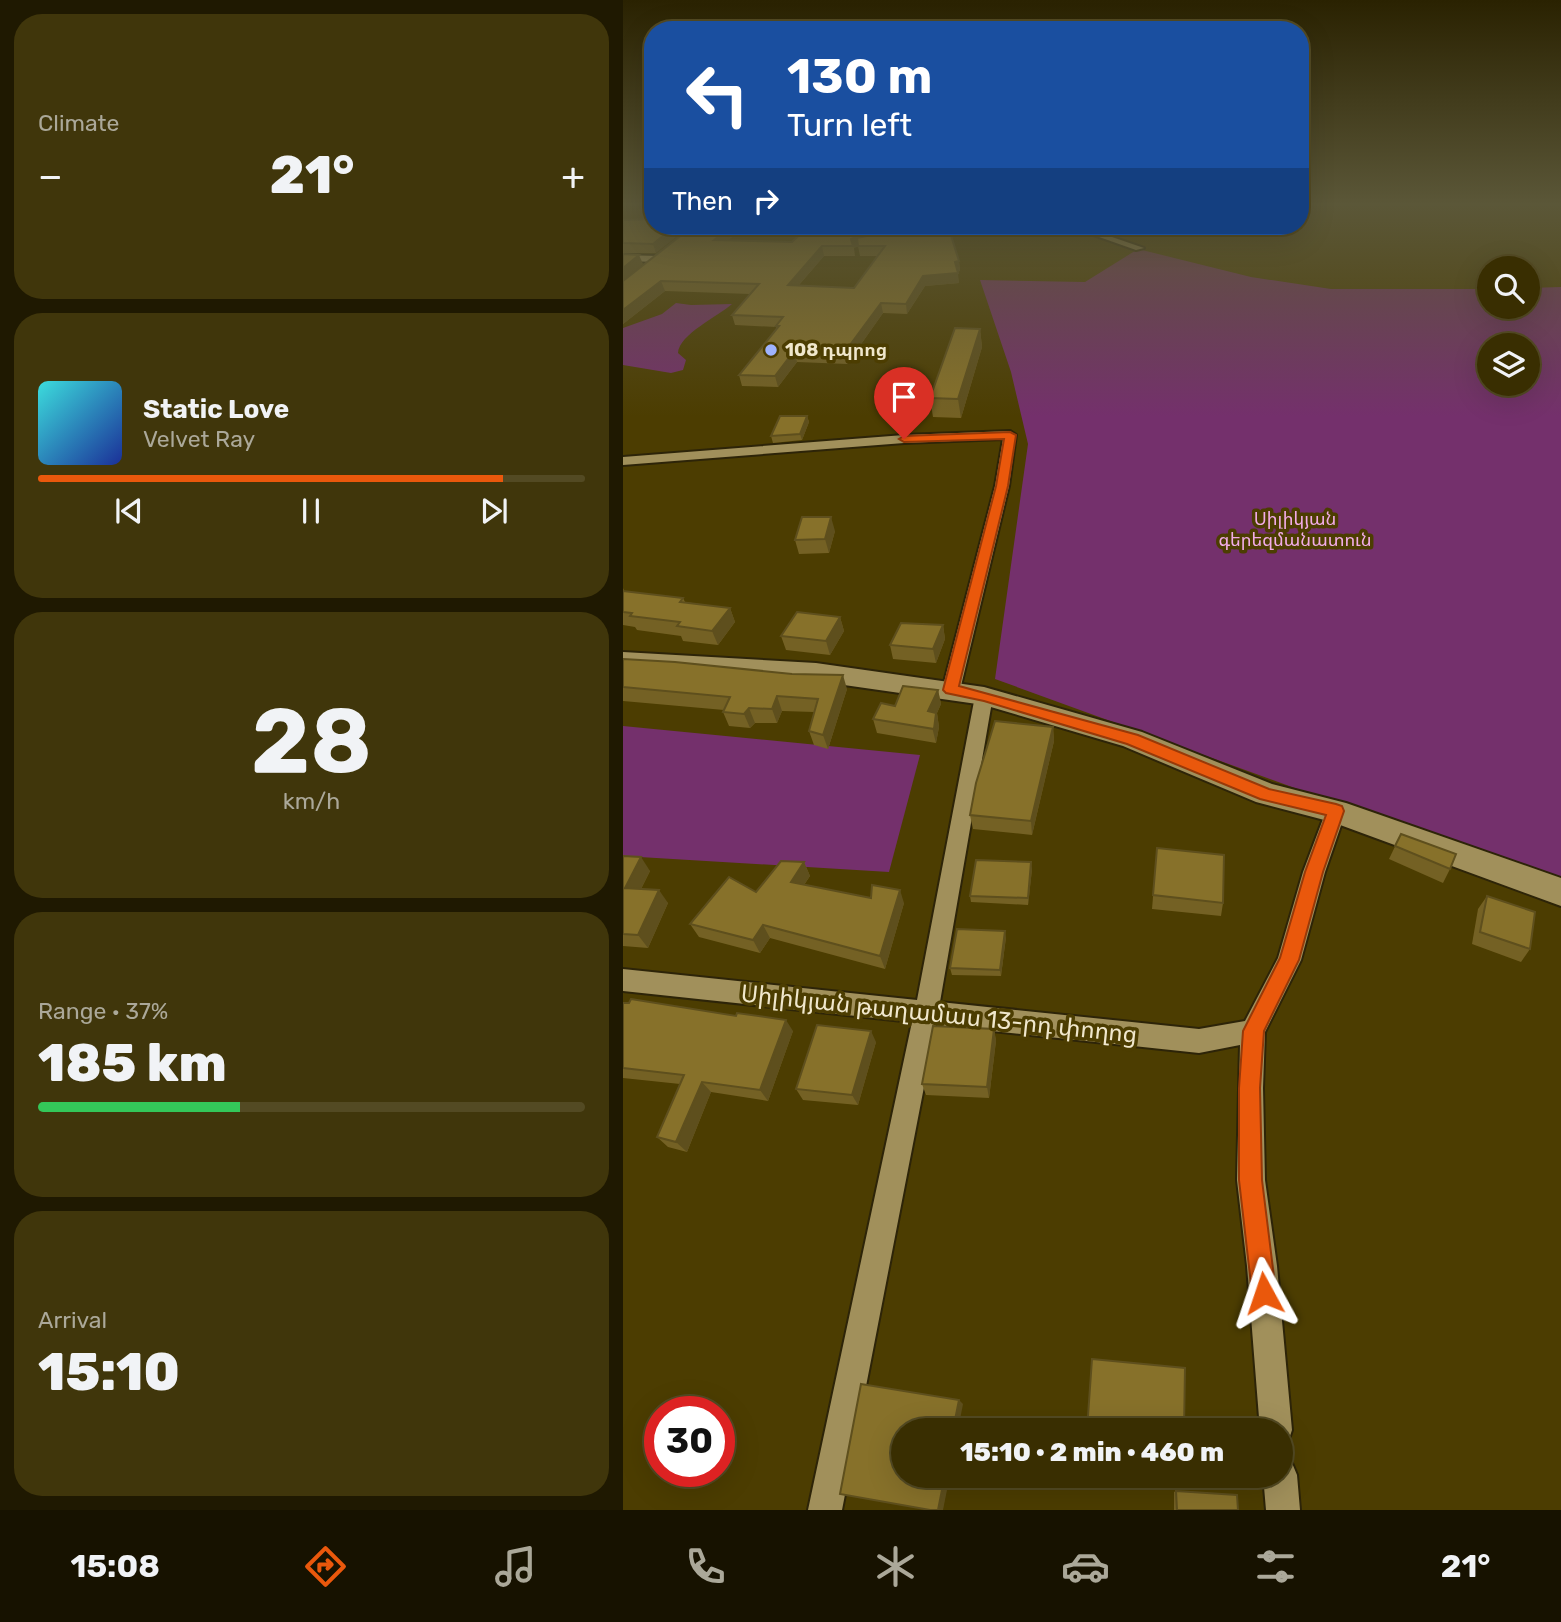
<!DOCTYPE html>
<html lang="en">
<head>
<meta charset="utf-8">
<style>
  :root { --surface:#392e01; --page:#40360b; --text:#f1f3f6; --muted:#aba899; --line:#534a23; --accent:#ea580c }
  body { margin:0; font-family:Rubik,"Noto Sans Armenian",sans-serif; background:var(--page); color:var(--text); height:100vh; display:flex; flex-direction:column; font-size:26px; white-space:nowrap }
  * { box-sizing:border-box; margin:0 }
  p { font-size:23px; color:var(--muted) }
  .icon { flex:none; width:38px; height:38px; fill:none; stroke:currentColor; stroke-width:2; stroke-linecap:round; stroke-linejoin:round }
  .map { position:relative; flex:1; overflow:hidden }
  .panel { display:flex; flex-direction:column; gap:14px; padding:14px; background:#1f1901; width:623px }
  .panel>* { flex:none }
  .guide { position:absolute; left:21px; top:21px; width:665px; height:214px; border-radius:28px; box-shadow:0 7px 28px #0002,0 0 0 2px var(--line); background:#1a4fa0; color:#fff; overflow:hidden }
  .fabs { position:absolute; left:854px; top:256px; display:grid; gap:14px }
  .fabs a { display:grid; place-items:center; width:63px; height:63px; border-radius:50%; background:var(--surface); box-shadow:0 7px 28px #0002,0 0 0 2px var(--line); font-size:35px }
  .speed { position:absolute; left:21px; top:1396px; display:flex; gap:14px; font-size:35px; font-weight:700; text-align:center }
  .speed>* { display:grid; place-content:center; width:91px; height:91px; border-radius:50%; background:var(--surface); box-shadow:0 7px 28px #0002,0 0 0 2px var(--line); line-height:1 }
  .speed .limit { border:10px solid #d22; background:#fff; color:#111 }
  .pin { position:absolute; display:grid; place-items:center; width:60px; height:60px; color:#fff; margin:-72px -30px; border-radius:50% 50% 50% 0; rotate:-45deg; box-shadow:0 0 7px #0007 }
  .pin .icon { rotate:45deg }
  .me { position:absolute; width:77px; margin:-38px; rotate:355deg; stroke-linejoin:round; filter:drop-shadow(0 0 5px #0008) }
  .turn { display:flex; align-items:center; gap:24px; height:147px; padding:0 28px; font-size:32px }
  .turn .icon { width:91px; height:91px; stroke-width:2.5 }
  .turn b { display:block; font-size:49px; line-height:60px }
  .then { display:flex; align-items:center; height:66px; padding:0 28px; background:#0003; gap:14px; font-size:26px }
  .big { font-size:52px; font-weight:800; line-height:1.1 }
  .panel .tile { flex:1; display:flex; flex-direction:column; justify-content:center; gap:10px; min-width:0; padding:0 24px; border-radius:28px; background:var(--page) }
  .panel .dial { align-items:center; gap:0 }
  .dial b { font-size:91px; line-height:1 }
  .song { display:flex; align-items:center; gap:21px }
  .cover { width:84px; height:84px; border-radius:10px; background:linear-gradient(135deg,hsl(180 70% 55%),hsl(230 70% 35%)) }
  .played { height:7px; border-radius:4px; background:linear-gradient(90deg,var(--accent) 85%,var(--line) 85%) }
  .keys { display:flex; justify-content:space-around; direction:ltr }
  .heat { display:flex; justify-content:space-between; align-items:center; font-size:38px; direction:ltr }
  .charge { height:10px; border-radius:5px; background:linear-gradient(90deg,#34c759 37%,var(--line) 0) }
  .trip { position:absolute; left:268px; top:1418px; width:402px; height:70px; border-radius:35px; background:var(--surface); box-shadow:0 7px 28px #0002,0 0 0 2px var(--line); font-weight:800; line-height:70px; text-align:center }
  .tab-bar { display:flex; height:112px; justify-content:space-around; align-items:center; background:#171200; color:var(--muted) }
  .tab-bar .icon { width:49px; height:49px }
  .tab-bar .active { color:var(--accent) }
  .tab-bar b { font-size:32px; color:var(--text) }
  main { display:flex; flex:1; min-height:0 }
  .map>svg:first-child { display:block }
</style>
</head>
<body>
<main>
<section class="panel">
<div class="tile"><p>Climate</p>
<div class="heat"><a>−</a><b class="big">21°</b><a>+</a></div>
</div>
<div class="tile">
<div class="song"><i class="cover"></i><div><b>Static Love</b><p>Velvet Ray</p></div></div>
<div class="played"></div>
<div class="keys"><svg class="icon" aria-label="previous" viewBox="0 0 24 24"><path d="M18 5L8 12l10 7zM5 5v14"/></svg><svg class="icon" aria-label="pause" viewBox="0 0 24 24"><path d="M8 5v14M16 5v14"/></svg><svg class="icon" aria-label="next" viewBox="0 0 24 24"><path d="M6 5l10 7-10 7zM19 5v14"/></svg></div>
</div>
<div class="tile dial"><b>28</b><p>km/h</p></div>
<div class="tile"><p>Range · 37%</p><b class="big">185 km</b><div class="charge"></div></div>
<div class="tile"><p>Arrival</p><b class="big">15:10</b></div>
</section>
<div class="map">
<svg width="938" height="1510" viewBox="0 0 938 1510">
  <rect width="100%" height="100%" fill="#4c3d01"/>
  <g fill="#74306c" fill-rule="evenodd">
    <path d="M515,249l113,28 80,12h158v17h39v-18l33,-1v598l-566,-206 33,-235 -17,-72 -31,-92 105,2zM866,345h39v38h-39z"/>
    <path d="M53,303l15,2 41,-1c-13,12 -53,30 -54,49l8,7 -3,10 -12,3 -48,-8v-37l39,-14z"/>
    <polygon points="0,726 297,755 266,872 0,856"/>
  </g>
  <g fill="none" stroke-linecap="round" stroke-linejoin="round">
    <defs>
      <g id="minor">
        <polygon points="445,226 457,226 521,248 513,250"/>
        <polygon points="0,255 35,256 40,259 35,262 0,261"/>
        <polygon points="387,431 393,435 386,486 337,690 334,694 322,694 319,690 372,486 380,439 281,443 0,465 0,457 281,435"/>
        <polygon points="361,690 367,692 370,696 317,1002 576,1029 622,1021 655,958 680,872 703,811 706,805 713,803 720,805 723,811 702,872 678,960 642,1032 640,1088 642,1180 654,1266 669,1430 665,1442 658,1444 658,1430 637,1430 624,1266 614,1180 617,1045 576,1053 313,1025 219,1510 185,1510 289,1022 0,991 0,969 294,1000 352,696 355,692"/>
        <polygon points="658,1459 669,1463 674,1475 677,1510 643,1510 640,1475 658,1475"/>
      </g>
      <polygon id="secondary" points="0,652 193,663 361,687 519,732 649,784 723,803 938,878 938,906 709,822 633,802 500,746 361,705 193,681 0,668"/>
    </defs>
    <use href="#minor" stroke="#2d2408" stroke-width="4"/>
    <use href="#secondary" stroke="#2d2408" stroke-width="4"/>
    <use href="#minor" fill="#a1905b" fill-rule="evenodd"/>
    <use href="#secondary" fill="#a1905b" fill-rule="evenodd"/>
  </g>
  <g fill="#746124" fill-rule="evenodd">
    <polygon points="30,219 33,253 0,253 0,220"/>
    <path d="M70,226h47l1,4 -13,10 64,2 17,-16h87l-13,7 76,28 1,10 -3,1 2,11 -34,3 -18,28 -24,-1 -36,51 -50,-2 -19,25 -36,-1 -3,-11 38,-46 -1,-2 -41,-2 -3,-10 18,-21 -85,-3 -42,33v-43zM235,246l2,10h17l-23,32 -55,-3 25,-29h31l-1,-8z"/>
    <polygon points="357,329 359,347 338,418 310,417 307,398"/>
    <polygon points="184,416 186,422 179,440 150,443 148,436"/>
    <polygon points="212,531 206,553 176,554 172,540"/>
    <polygon points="0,588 1,591 60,598 62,602 107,608 112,622 95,645 60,641 58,636 14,630 12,627 0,625"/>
    <polygon points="217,617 221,631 207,655 163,650 158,636"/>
    <polygon points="320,625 322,639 313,663 270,659 267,645"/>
    <polygon points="0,659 224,689 205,749 191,745 186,731 191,712 159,711 154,723 132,723 127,728 106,726 100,712 101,710 0,701"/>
    <polygon points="315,690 318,704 314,713 316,727 313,743 254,733 250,719 272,706"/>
    <polygon points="430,727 431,741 409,835 350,829 347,815"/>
    <polygon points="778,834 827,869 820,883 766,859"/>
    <polygon points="534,848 600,903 598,916 529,909"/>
    <polygon points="0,856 27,871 18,889 45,903 25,948 0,946"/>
    <polygon points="181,862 187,876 181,885 248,898 281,903 262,969 147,938 137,953 76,937 67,924 133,892"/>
    <polygon points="409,869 405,905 348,902 347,896"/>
    <polygon points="864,896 907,949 898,962 849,944 855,909"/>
    <polygon points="383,937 378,976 329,975 327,968"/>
    <polygon points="0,1003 170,1031 145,1101 88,1092 64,1152 45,1147 34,1137 57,1084 0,1078"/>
    <polygon points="371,1029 373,1041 366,1098 303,1095 299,1084"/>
    <polygon points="253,1042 235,1105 180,1100 173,1089"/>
    <polygon points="553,1491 615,1510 551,1510 551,1492"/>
  </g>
  <g fill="#5e4f1d">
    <polygon points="52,226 67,226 33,253 30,244"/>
    <polygon points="109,226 117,226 118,230 94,249 91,240"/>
    <polygon points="254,226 273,226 231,248 228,239"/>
    <polygon points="199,246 201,256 167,295 165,285"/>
    <polygon points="16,255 20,264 0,281 0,268"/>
    <polygon points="336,261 337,271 333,272 332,262"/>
    <polygon points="335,273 336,283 302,286 284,314 283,304 300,276"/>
    <polygon points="38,281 42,291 0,324 0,310"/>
    <polygon points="258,303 260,313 224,364 221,353"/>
    <polygon points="357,329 359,347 338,418 335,399"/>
    <polygon points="171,351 174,362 155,387 152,376"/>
    <polygon points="184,416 186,422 179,440 177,434"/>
    <polygon points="208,517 212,531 206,553 202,539"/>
    <polygon points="107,608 112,622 95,645 89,631"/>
    <polygon points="217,617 221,631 207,655 203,641"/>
    <polygon points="320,625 322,639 313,663 310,649"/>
    <polygon points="220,675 224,689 205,749 200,735"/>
    <polygon points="315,690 318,704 314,713 316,727 313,743 305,711"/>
    <polygon points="154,696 159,711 154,723 149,709"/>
    <polygon points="126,708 132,723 127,728 121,714"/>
    <polygon points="430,727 431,741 409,835 408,821"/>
    <polygon points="18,857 27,871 12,901 2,888"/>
    <polygon points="181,862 187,876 174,895 168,882"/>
    <polygon points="408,862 409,869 405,905 405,898"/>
    <polygon points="36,890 45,903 25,948 15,935"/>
    <polygon points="277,890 281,903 262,969 257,956"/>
    <polygon points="140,925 147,938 137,953 130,940"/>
    <polygon points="382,931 383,937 378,976 377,970"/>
    <polygon points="163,1020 170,1031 145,1101 137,1090"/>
    <polygon points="371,1029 373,1041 366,1098 364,1087"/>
    <polygon points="248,1031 253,1042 235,1105 229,1095"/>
    <polygon points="79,1082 88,1092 64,1152 53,1142"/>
    <polygon points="336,1400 340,1404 335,1430 330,1430"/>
    <polygon points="322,1475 327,1475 320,1510 315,1510"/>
  </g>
  <g fill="#87712a" stroke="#5e4f1d" stroke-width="2">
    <polygon points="30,219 30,226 52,226 30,244 0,243 0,220"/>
    <polygon points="70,226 109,226 91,240 169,242 186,226 254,226 228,239 230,246 199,246 165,285 231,288 262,246 235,246 234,238 283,228 325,226 336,261 332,262 335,273 300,276 283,304 258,303 221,353 171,351 152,376 116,375 156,326 153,326 160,317 109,315 136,284 38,281 0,310 0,281"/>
    <polygon points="0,254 16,255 0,268"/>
    <polygon points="332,328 357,329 335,399 307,398"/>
    <polygon points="157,416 184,416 177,434 148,436"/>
    <polygon points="179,517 208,517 202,539 172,540"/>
    <polygon points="0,591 60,598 57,602 107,608 89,631 54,626 57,622 7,616 9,613 0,612"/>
    <polygon points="174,612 217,617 203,641 158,636"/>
    <polygon points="278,623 320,625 310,649 267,645"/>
    <polygon points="0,659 52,662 169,674 220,675 200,735 186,731 195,699 154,696 149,709 126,708 121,714 100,712 107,697 0,687"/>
    <polygon points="280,686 315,690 305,711 313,713 311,729 250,719 258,703 272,706"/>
    <polygon points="372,721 430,727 408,821 347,815 353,783"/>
    <polygon points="778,834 833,854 827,869 772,846"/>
    <polygon points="534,848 601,855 600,903 530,895"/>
    <polygon points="0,856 18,857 2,888 36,890 15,935 0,934"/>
    <polygon points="353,860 408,862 405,898 347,896"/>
    <polygon points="158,861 181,862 168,882 248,898 249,885 277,890 257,956 140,925 130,940 67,924 106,877 133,892"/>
    <polygon points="864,896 912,912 907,949 857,932"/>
    <polygon points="334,929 382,931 377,970 327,968"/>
    <polygon points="8,999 113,1016 114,1013 163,1020 137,1090 79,1082 53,1142 34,1137 61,1075 0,1068 0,1003 6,1003"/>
    <polygon points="194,1025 248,1031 229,1095 173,1089"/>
    <polygon points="310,1026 371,1029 364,1087 299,1084"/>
    <polygon points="469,1359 562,1368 561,1430 464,1430"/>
    <polygon points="238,1384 336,1400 330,1430 280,1430 280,1475 322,1475 315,1510 307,1510 217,1494"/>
    <polygon points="553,1491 614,1495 615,1510 554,1510"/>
  </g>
  <linearGradient id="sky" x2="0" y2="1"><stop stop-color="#2a2201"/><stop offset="0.49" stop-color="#5b5738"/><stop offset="1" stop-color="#5b5738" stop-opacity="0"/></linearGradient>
  <rect width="938" height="417" fill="url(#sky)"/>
  <polygon fill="#ea580c" stroke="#983908" stroke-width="2" points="387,432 393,435 385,486 336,686 515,735 646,789 713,804 719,806 721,811 700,872 676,960 641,1031 637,1088 639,1180 653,1293 650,1302 641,1306 632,1302 629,1293 616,1180 616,1088 620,1031 657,958 682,872 703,815 637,799 504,744 361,701 323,693 320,690 373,486 381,439 281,442 276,439 281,436"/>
  <circle fill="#9fb3fd" stroke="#4c3d01" stroke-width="2.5" cx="148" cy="350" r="7"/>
  <g text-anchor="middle" stroke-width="7" stroke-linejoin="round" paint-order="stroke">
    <g font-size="18" font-weight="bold" fill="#f0e7cc" stroke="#4c3d01" text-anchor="start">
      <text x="162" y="356">108 դպրոց</text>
    </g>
    <g font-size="18" fill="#f2ace7" stroke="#4c3d01">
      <text x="672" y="525">Սիլիկյան<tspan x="672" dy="21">գերեզմանատուն</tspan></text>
    </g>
    <g font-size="24" fill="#f0e7cc" stroke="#4c3d01">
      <text transform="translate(316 1014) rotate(6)" y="8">Սիլիկյան թաղամաս 13-րդ փողոց</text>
    </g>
  </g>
</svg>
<div class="fabs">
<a><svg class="icon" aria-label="search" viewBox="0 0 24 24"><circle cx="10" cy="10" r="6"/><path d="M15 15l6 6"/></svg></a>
<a><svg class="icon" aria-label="layers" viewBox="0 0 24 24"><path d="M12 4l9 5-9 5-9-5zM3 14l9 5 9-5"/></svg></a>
</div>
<div class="speed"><div class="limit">30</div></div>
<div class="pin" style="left:281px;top:439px;background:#d93025"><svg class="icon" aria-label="arrive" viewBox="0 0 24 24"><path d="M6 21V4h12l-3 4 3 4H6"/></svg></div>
<svg class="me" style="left:641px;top:1293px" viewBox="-20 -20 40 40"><path d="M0-17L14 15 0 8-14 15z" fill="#ea580c" stroke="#fff" stroke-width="4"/></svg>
<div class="trip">15:10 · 2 min · 460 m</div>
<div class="guide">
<div class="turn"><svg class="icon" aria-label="left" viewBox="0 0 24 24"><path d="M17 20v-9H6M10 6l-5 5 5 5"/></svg><div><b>130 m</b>Turn left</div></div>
<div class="then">Then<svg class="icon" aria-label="right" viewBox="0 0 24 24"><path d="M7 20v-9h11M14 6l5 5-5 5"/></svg></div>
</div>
</div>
</main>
<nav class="tab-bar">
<b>15:08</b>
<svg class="icon active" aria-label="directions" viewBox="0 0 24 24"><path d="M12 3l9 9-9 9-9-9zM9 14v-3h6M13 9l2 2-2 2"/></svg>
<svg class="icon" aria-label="music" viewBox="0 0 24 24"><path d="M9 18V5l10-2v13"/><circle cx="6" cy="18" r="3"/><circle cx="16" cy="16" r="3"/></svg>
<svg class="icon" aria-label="phone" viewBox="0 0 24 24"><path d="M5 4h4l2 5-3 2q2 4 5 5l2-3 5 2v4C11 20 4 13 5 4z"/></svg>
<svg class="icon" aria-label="climate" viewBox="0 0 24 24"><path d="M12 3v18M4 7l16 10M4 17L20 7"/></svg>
<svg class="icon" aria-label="car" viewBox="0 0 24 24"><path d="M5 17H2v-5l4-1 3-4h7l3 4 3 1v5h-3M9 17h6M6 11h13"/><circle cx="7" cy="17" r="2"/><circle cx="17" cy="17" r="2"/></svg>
<svg class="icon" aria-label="filters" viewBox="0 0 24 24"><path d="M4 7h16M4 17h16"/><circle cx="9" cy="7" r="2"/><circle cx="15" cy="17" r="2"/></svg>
<b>21°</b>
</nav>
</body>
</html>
